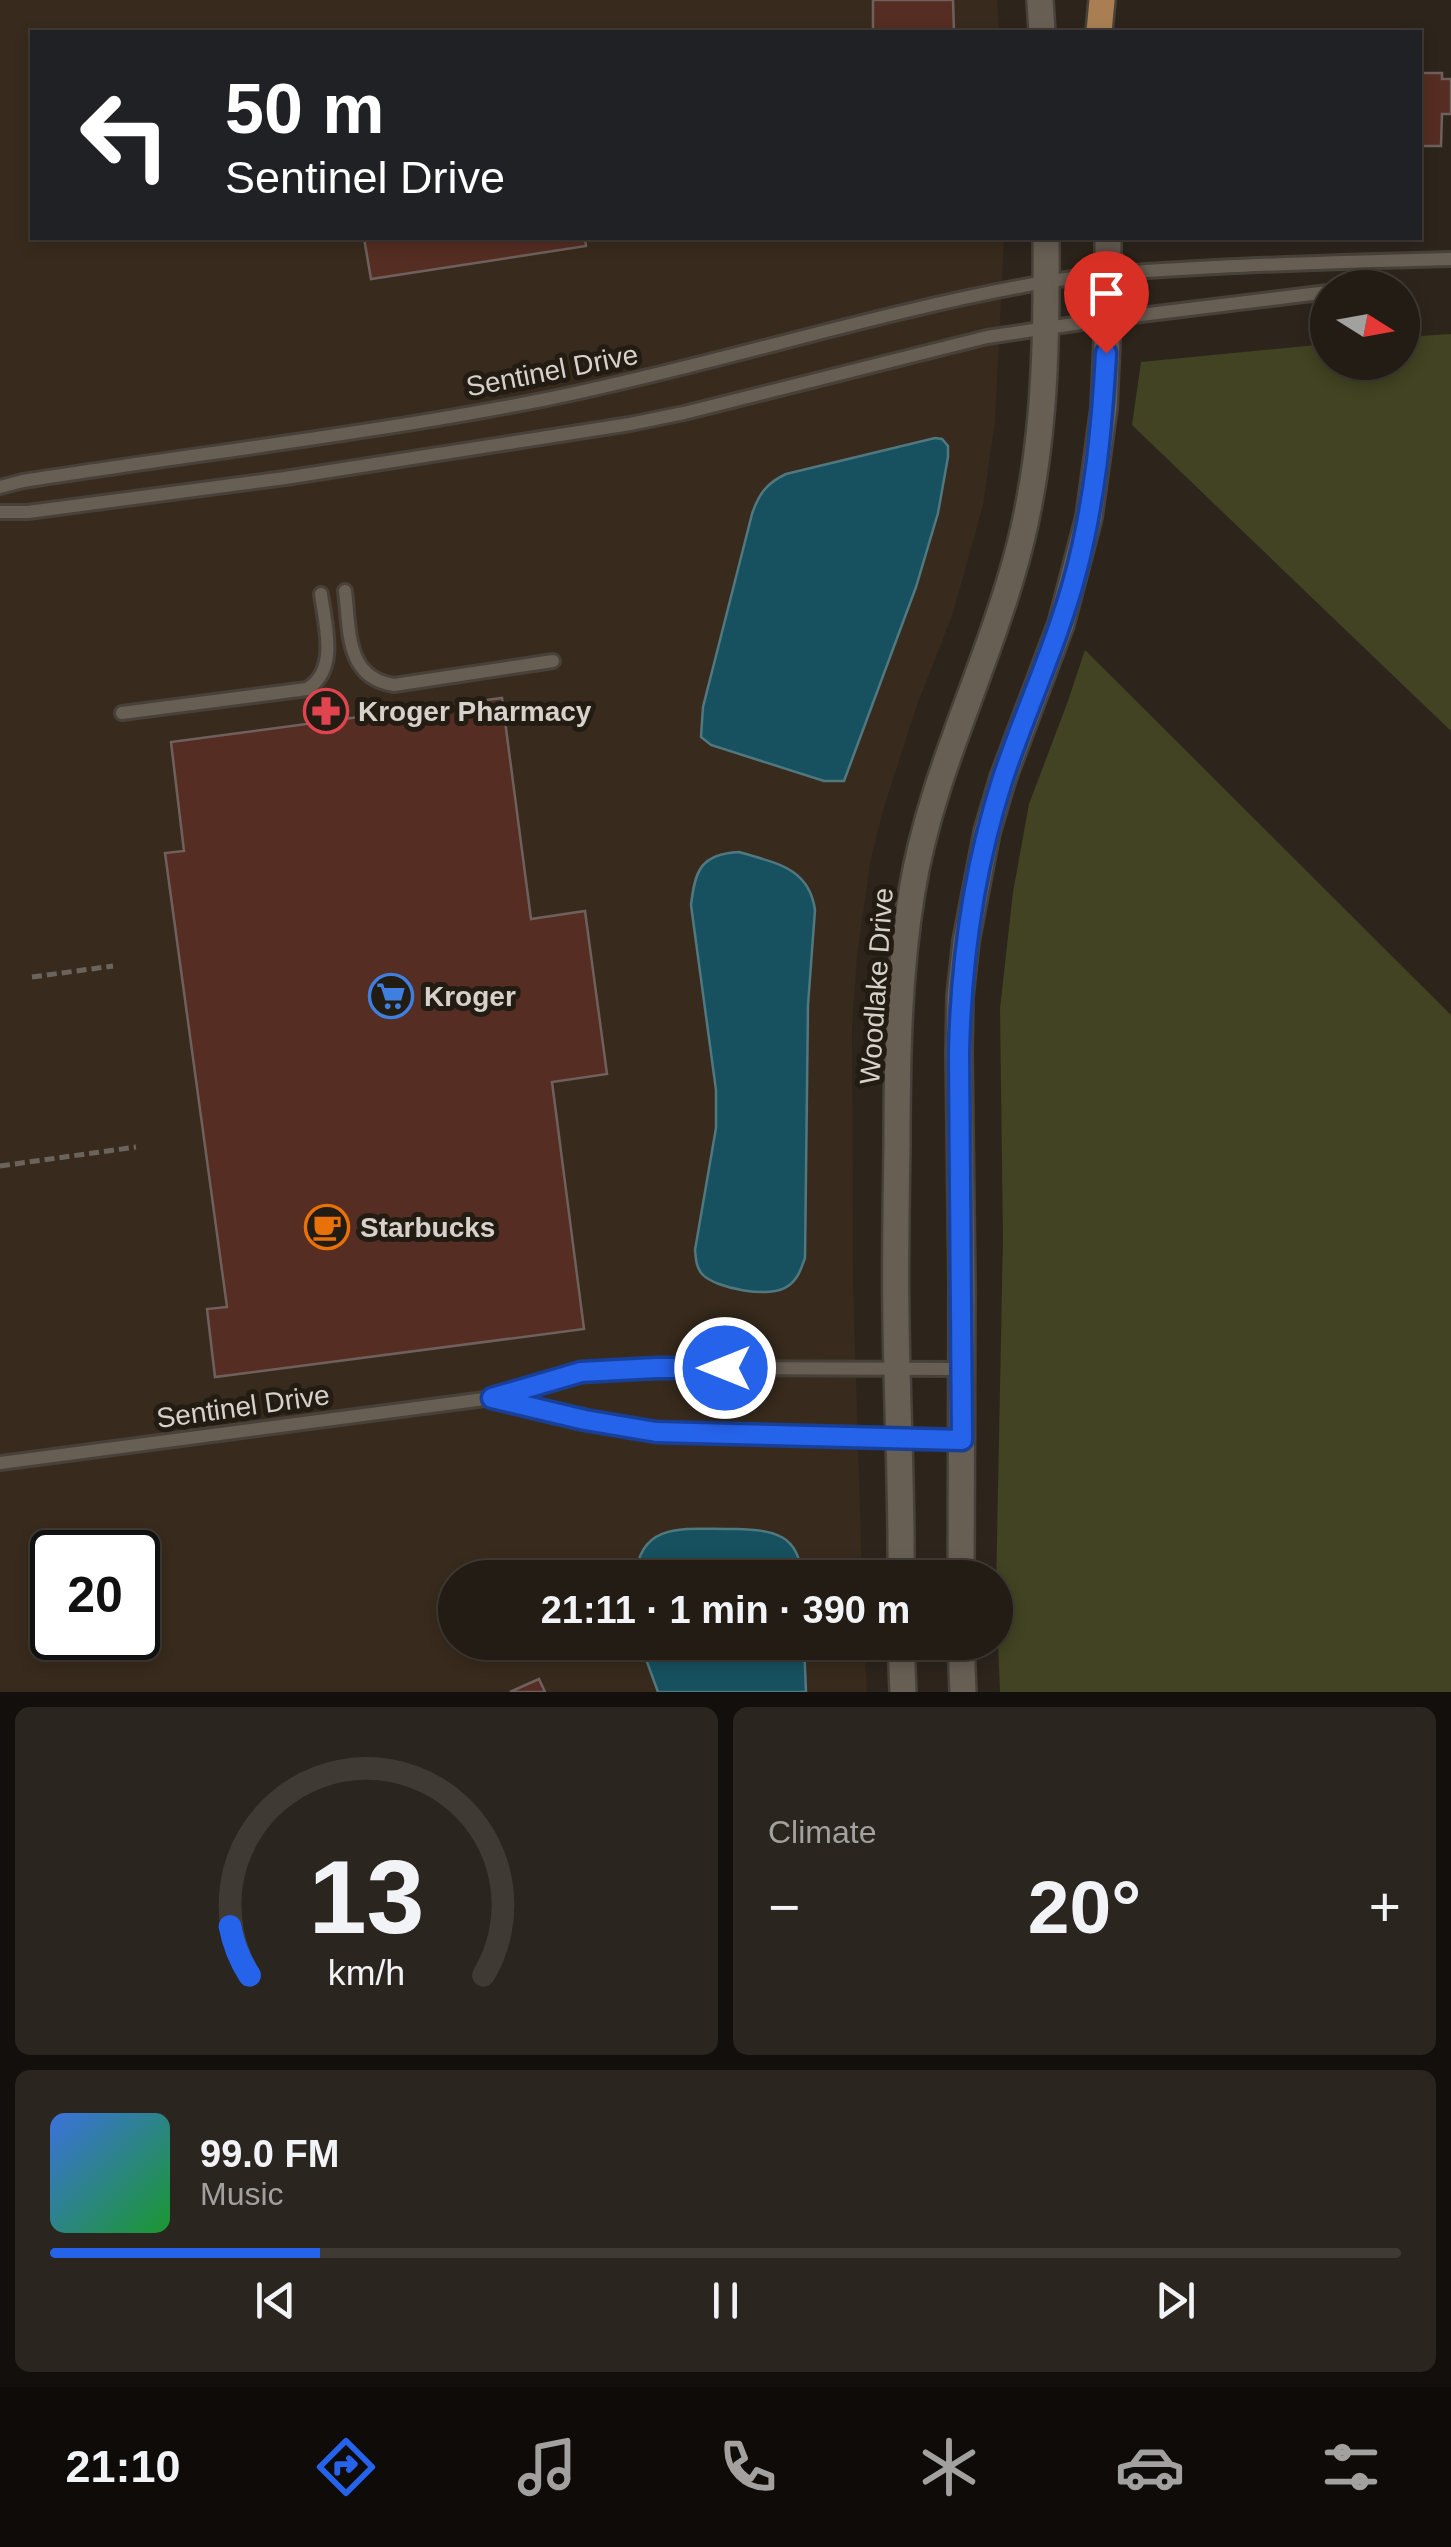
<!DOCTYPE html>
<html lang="en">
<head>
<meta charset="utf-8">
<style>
  :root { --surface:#221c15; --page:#2a251e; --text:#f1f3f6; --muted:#a2a1a0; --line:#3f3a34; --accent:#2563eb }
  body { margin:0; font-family:Arial,sans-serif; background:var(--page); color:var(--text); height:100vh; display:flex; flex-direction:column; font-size:38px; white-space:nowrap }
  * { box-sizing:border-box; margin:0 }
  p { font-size:32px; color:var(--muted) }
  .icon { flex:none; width:55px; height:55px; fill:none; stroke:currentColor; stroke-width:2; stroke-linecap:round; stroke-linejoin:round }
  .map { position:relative; height:1692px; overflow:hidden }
  .details { display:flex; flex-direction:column; gap:15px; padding:15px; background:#130f0c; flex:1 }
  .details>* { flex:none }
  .hud { position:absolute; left:30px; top:30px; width:1392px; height:210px; border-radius:0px; box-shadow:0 5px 15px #0003,0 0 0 2px var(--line); background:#202124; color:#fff; overflow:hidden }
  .needle { width:65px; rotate:101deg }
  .buttons { position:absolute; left:1310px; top:270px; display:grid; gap:20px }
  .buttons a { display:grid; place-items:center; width:110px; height:110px; border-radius:50%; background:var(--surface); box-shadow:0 5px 15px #0003,0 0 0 2px var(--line); font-size:50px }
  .speed { position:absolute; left:30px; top:1530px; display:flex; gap:20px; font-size:50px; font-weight:700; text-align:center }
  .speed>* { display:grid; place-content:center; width:130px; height:130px; border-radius:50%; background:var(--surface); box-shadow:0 5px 15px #0003,0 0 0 2px var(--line); line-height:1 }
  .speed .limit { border:5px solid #111; border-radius:15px; background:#fff; color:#111 }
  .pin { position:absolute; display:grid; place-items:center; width:85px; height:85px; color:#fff; margin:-102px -42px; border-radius:50% 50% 50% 0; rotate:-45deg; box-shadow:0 0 10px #0007 }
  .pin .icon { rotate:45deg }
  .me { position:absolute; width:110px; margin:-55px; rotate:270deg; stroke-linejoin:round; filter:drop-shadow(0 0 8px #0008) }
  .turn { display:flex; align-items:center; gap:35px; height:210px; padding:0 30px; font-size:45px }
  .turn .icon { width:130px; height:130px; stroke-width:2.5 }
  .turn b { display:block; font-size:70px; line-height:85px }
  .big { font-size:75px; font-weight:700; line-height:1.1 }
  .details .widget { flex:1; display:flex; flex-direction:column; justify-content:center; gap:15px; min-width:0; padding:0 35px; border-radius:15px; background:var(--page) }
  .details .dial { align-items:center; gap:0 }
  .dial svg { height:260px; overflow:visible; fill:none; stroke:var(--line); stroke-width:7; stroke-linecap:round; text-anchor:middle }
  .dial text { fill:var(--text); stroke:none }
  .song { display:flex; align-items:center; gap:30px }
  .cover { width:120px; height:120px; border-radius:15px; background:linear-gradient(135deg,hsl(220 70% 55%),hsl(130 70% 35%)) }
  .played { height:10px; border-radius:5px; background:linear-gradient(90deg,var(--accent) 20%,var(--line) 20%) }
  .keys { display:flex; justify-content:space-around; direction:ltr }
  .heat { display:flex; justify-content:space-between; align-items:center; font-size:55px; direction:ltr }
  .details .tiles { flex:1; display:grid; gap:15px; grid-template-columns:1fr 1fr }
  .widget:last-child { grid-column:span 2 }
  .trip { position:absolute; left:438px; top:1560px; width:575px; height:100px; border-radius:50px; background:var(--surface); box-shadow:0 5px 15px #0003,0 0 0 2px var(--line); font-weight:700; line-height:100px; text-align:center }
  .dock { display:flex; height:160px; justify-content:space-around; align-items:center; background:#0e0b08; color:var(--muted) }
  .dock .icon { width:70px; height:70px }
  .dock .active { color:var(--accent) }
  .dock b { font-size:45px; color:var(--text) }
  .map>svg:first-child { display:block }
</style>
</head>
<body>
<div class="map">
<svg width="1451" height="1692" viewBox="0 0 1451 1692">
  <rect width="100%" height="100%" fill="#2d251c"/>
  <path fill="#382b1d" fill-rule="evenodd" d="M0,0h997l2,32h-967v206h972l-9,182 -12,85 -31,111 -34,86 -35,108 -13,53 -13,92 -5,73 1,253 9,296 -407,1v64l409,1 3,49h-867zM52,1552h86v86h-86z"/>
  <g fill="#414322">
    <polygon points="1451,334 1451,731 1132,425 1141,362 1327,344 1328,362 1402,362 1403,337"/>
    <polygon points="1085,650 1451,1015 1451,1692 1000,1692 996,1590 1003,1237 1000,1009 1013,892 1029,804 1068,701"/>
  </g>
  <g fill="#17515f" stroke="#51777f" stroke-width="2.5">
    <path d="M935,438l7,1 6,7v11l-10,56 -22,74 -72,194h-20l-113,-36 -10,-8 2,-30 49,-193c7,-21 15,-31 34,-40z"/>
    <path d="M739,852c36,11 70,15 76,58l-7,95 -3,253c-4,11 -7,21 -17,28 -17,13 -72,3 -86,-12 -6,-7 -6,-15 -7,-24l21,-122v-38l-25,-185c4,-35 10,-51 48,-53z"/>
    <path d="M736,1529c38,1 63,5 66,48h-166c3,-59 56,-47 100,-48z"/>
    <polygon points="653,1643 804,1643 806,1692 658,1692 647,1662"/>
  </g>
  <g fill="#552d22" stroke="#6f605d" stroke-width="2.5">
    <polygon points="873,0 953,0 954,32 873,32"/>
    <polygon points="1420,73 1442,73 1442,79 1451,79 1451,114 1442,114 1441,146 1420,146"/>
    <polygon points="364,238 585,238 586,246 371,279"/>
    <polygon points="502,698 531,919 585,911 607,1074 552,1082 584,1329 215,1377 207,1309 227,1307 165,853 184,851 171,742"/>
    <polygon points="539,1679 545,1692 510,1692"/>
  </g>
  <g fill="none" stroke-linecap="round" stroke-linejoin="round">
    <defs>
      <g id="lane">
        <path d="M0,487l23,-6c177,-28 355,-48 529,-83 166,-34 327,-87 493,-116 57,-9 115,-12 172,-15 78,-4 156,-6 234,-8"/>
        <polyline points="0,512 28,512 285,478 630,424 684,413 987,337 1108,319 1328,292"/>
        <path d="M345,591c5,39 0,87 49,94l159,-24"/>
        <path d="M122,713l185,-24c32,-19 18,-64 14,-95"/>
        <polyline points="495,1399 585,1420 656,1432 962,1440"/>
        <polyline points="0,1463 492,1398 581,1373 656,1368 962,1369"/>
      </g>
      <g id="secondary">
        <polyline points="1040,0 1042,32"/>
        <path d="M901,1578c1,-86 -4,-172 -5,-257 -1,-58 0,-116 1,-174 0,-86 1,-171 15,-256 18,-111 69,-210 100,-317 33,-110 35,-223 34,-336"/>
        <polyline points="961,1578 962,1286 959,1052 960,996 966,941 987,832 1003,778 1061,624 1089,517 1104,408 1108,319 1108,238"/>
        <polyline points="901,1642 903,1692"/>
        <polyline points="961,1642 963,1692"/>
      </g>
      <polyline id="primary" points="1099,32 1102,0"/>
    </defs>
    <use href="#lane" stroke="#474139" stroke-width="18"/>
    <use href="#secondary" stroke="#474139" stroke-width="30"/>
    <use href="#primary" stroke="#474139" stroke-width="30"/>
    <g stroke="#6b645c" stroke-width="5" stroke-dasharray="10 5" stroke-linecap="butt">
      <polyline points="32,977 113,966"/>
      <polyline points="0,1166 136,1147"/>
    </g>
    <use href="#lane" stroke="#685f54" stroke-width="12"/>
    <use href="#secondary" stroke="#685f54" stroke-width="25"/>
    <use href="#primary" stroke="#a87e52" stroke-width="25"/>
  </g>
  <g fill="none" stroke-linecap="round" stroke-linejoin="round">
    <defs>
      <path id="route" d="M725,1368h-69l-75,4 -89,26 93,22 71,12 306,8 -3,-388c2,-92 15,-183 43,-271 23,-70 55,-137 74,-209 19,-72 26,-145 30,-219"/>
    </defs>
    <use href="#route" stroke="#184099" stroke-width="25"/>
    <use href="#route" stroke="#2563eb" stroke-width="18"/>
  </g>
  <defs>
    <symbol id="pharmacy-ring" viewBox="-11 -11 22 22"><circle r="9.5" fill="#231c13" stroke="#e0444e" stroke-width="1.5"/><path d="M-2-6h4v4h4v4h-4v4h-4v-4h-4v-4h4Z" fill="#e0444e"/></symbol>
    <symbol id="supermarket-ring" viewBox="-11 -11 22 22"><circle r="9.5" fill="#231c13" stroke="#3f7fe0" stroke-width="1.5"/><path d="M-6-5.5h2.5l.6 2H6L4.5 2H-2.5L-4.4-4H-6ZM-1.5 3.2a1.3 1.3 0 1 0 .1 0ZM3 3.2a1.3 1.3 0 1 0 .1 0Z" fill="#3f7fe0"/></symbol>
    <symbol id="cafe-ring" viewBox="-11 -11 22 22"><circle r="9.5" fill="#231c13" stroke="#e8710a" stroke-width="1.5"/><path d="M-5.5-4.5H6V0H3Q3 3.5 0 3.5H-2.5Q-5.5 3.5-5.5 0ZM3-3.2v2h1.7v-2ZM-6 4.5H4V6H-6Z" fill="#e8710a"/></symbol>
  </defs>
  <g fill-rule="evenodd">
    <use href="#pharmacy-ring" x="301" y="686" width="50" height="50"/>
    <use href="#supermarket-ring" x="366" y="971" width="50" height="50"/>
    <use href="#cafe-ring" x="302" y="1202" width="50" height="50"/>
  </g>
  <g text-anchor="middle" stroke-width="10" stroke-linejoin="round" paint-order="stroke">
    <g font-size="28" fill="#d7d1cb" stroke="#231c13">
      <text transform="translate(552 370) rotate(-11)" y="10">Sentinel Drive</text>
      <text transform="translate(876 986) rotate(-86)" y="10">Woodlake Drive</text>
      <text transform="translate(243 1406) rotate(-8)" y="10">Sentinel Drive</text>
    </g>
    <g font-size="28" font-weight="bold" fill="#d7d1cb" stroke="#231c13" text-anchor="start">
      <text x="358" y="721">Kroger Pharmacy</text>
      <text x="424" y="1006">Kroger</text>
      <text x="360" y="1237">Starbucks</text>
    </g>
  </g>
</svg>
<div class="buttons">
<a><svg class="needle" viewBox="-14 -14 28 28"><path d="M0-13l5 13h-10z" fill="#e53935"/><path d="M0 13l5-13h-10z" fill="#a2a1a0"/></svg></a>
</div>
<div class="speed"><div class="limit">20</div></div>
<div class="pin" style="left:1106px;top:353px;background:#d93025"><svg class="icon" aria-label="arrive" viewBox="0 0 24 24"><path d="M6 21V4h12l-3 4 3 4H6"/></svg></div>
<svg class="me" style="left:725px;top:1368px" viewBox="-20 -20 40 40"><circle r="17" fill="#2563eb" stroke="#fff" stroke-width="3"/><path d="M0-11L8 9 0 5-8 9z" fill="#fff"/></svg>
<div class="trip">21:11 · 1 min · 390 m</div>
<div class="hud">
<div class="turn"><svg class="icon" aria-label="left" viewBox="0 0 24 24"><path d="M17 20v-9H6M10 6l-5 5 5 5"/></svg><div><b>50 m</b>Sentinel Drive</div></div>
</div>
</div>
<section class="details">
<div class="tiles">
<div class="widget dial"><svg viewBox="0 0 100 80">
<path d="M14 69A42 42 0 1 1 86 69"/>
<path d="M14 69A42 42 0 0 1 8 54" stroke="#2563eb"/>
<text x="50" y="56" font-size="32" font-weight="700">13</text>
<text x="50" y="72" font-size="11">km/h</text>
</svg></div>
<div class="widget"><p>Climate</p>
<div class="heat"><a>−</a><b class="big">20°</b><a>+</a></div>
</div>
<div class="widget">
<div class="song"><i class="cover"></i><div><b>99.0 FM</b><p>Music</p></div></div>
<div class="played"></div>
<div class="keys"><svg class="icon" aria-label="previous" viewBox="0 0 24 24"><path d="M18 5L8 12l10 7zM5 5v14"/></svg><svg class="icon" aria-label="pause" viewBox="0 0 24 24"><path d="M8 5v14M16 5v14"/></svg><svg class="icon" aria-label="next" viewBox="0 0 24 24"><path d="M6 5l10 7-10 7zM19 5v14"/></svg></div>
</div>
</div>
</section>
<nav class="dock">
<b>21:10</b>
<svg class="icon active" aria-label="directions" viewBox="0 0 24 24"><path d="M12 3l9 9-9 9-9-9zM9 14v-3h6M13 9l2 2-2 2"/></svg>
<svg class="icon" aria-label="music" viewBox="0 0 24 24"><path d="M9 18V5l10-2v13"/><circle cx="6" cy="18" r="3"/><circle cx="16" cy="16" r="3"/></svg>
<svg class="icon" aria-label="phone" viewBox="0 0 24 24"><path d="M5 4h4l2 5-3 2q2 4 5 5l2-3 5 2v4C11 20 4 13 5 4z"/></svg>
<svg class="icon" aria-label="climate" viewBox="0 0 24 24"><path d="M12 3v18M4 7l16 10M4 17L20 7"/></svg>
<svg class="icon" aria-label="car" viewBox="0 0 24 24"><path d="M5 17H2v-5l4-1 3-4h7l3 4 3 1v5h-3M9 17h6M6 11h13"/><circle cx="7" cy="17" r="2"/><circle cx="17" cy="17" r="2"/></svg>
<svg class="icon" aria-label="filters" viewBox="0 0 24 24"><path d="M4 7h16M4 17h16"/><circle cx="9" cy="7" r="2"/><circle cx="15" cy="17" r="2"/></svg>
</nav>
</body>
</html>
